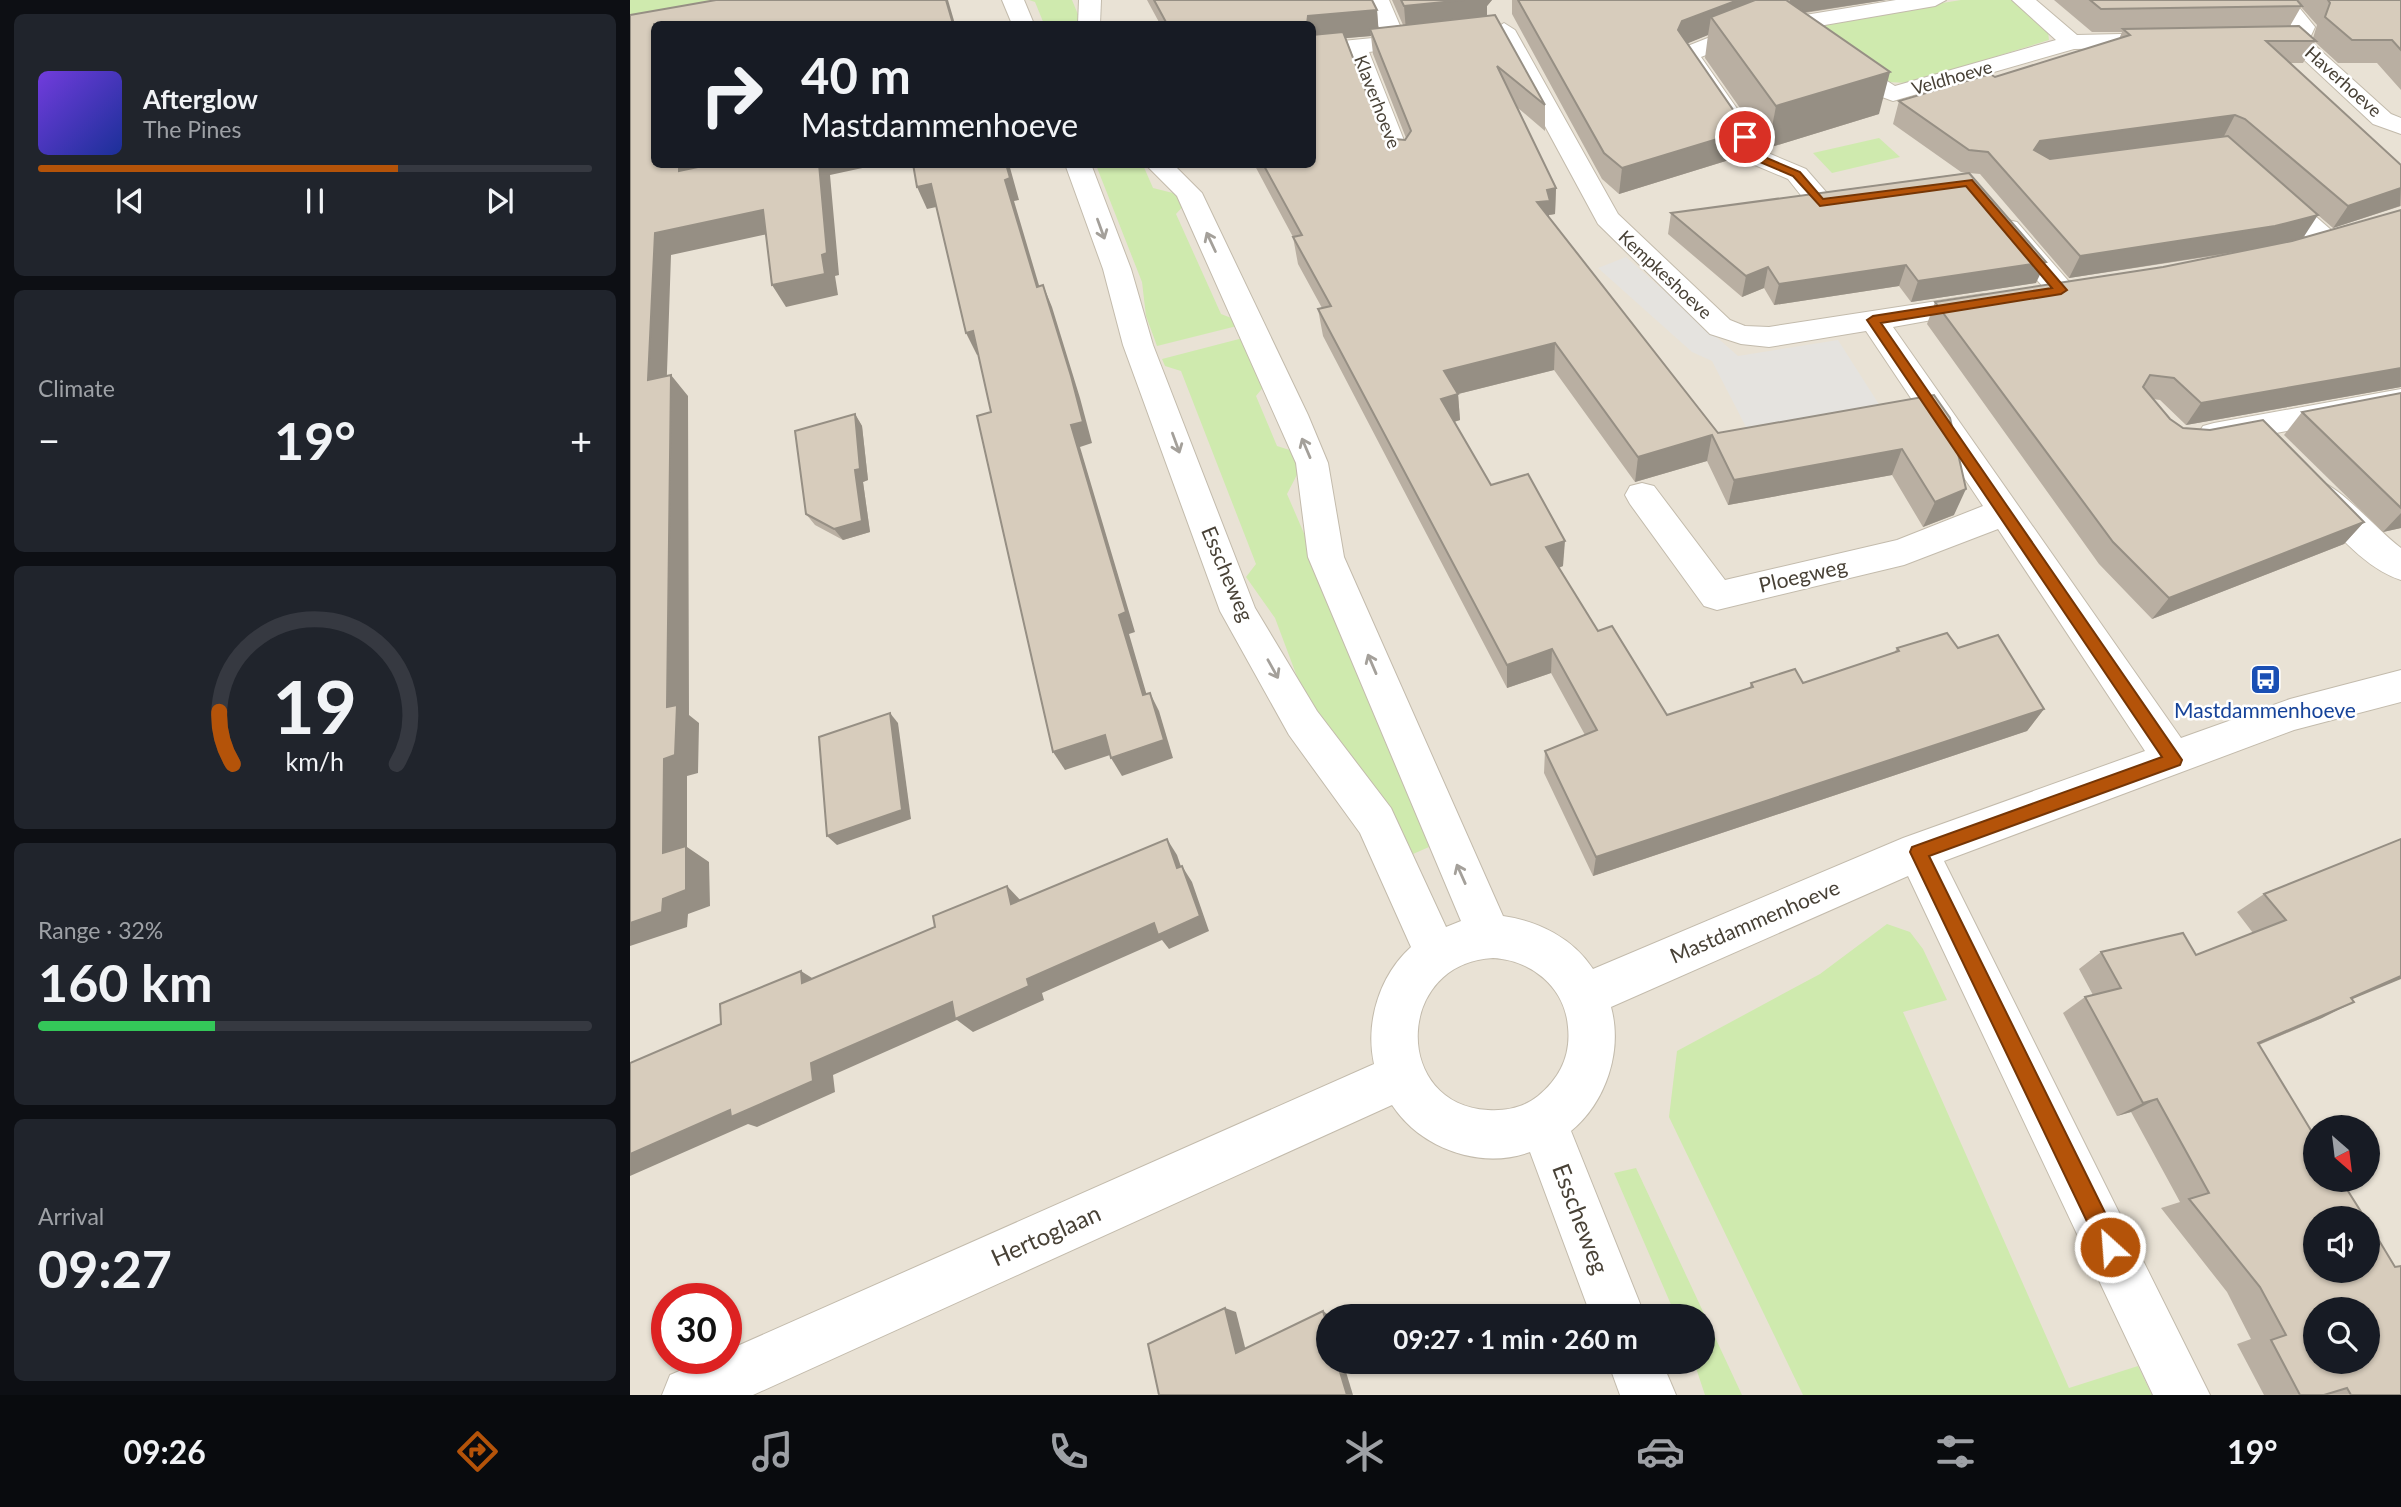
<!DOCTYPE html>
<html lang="en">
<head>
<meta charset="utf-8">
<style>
  :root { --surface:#171b24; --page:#20242c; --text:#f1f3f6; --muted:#9ea1a6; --line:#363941; --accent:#b45309 }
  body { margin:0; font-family:Lato,sans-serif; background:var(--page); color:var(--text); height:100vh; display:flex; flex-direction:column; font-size:26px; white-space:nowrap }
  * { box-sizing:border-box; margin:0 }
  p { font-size:23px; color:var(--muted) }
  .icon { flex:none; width:38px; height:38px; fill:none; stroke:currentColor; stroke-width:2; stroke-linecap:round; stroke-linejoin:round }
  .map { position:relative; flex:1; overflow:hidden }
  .details { display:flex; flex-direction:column; gap:14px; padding:14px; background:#0d0f14; width:630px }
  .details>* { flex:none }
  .top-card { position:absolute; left:21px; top:21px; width:665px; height:147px; border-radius:10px; box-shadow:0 2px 5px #0004; background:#171b24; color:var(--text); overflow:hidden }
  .needle { width:46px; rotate:152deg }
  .fabs { position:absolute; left:1673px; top:1115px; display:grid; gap:14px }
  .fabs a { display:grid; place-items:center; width:77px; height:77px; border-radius:50%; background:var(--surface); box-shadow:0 2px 5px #0004; font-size:35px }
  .speed { position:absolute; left:21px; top:1283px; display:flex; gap:14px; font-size:35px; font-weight:700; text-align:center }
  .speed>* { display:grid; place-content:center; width:91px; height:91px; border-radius:50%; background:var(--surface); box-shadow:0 2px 5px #0004; line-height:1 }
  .speed .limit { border:10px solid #d22; background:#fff; color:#111 }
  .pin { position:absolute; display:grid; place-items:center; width:60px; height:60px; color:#fff; margin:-30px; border:4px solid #fff; border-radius:50%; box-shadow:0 2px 7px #0007 }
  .me { position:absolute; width:77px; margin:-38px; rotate:334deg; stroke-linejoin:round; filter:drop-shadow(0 0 5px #0008) }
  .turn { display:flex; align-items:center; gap:24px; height:147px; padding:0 35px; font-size:32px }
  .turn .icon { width:91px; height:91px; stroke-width:2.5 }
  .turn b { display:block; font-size:49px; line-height:60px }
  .big { font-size:52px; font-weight:700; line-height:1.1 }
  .details .tile { flex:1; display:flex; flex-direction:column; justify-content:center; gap:10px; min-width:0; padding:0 24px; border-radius:10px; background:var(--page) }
  .details .dial { align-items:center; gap:0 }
  .dial svg { height:182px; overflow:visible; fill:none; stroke:var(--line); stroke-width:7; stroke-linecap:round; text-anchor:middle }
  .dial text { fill:var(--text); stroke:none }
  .song { display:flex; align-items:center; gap:21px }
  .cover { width:84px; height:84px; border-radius:10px; background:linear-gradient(135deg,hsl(260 70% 55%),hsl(230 70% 35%)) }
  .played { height:7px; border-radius:4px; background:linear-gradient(90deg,var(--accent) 65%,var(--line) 65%) }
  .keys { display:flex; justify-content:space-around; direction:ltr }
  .heat { display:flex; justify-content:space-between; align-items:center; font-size:38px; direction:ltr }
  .charge { height:10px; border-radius:5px; background:linear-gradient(90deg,#34c759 32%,var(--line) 0) }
  .trip { position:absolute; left:686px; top:1304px; width:399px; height:70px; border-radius:35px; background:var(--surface); box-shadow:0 2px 5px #0004; font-weight:700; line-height:70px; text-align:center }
  .dock { display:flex; height:112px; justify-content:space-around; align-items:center; background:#090b0e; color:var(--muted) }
  .dock .icon { width:49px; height:49px }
  .dock .active { color:var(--accent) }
  .dock b { font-size:32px; color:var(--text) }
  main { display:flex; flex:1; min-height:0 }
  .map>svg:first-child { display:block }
</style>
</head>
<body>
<main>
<section class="details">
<div class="tile">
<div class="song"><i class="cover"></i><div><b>Afterglow</b><p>The Pines</p></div></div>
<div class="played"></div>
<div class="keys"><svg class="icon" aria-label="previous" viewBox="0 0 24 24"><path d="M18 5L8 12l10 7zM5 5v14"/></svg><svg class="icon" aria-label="pause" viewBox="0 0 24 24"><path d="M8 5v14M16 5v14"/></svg><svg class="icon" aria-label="next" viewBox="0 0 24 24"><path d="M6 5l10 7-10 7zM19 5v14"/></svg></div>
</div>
<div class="tile"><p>Climate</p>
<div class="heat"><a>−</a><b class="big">19°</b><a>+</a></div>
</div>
<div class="tile dial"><svg viewBox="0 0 100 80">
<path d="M14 69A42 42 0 1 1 86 69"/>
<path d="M14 69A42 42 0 0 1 8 46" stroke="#b45309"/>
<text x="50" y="56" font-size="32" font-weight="700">19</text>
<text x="50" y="72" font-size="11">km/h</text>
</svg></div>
<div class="tile"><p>Range · 32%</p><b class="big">160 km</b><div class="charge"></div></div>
<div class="tile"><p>Arrival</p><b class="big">09:27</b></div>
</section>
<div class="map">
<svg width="1771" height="1395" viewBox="0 0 1771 1395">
  <rect width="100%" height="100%" fill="#f4f0e7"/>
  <path fill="#e9e2d5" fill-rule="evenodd" d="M0,0h1771v1395h-1771zM24,24h658v140h-658zM1685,1127h53v53h-53zM1685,1218h53v52h-53zM37,1298h59v60h-59zM1685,1309h53v53h-53zM698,1316h375v46h-375z"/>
  <g fill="#cfeaae">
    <polygon points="0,0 91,0 0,16"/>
    <polygon points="399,0 442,0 452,24 414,24 405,2"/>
    <polygon points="1331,0 1382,0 1418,32 1419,40 1280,83 1256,82 1170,26"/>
    <polygon points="1249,138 1270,157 1202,173 1183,153"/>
    <polygon points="466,165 513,165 523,188 551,195 555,204 546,214 591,314 609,321 611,325 527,346 516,316 512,282"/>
    <polygon points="613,338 635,385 626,396 647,446 666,452 672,465 657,494 773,763 799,847 783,854 763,814 697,731 672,690 645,618 616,577 626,564 551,371 535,366 532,359"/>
    <polygon points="1257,924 1280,932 1293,949 1317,1000 1273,1012 1439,1388 1508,1366 1522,1395 1173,1395 1039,1117 1047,1051 1190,974"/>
    <polygon points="1006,1168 1112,1395 1075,1395 1064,1362 1073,1362 1073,1316 1046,1316 984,1173"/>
  </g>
  <polygon fill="#e5e3df" points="996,257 1108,356 1208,340 1250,406 1117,429 1082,361 1062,352 968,268"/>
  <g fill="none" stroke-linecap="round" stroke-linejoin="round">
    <defs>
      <g id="minor">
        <polygon points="372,0 394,0 404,24 382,24"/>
        <polygon points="449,0 471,0 470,24 448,24"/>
        <polygon points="737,0 759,0 777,42 774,47 739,52 781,158 777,163 759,163 755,158 718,54 682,58 682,44 753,37"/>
        <polygon points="1096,0 1123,0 1157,18 1266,0 1316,0 1305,6 1154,32 1135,23 1137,27 1134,32 1071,57 1138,153 1176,169 1197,193 1231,189 1240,191 1244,197 1240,203 1190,210 1181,208 1158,179 1120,163 1047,54 1050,49 1118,22 1131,22"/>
        <polygon points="1382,0 1406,0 1447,35 1535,33 1546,40 1535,47 1444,49 1263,101 1241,93 1199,62 1203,57 1219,57 1265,86 1426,40"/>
        <polygon points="1641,0 1663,0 1685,27 1679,40 1761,114 1771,118 1771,134 1743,124 1656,43 1653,38 1663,28"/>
        <path d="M874,23l11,7 103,184 112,106 15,6 24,1 214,-33 10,3 4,6 -4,6 -100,18 288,411 109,-39 111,-29v32l-107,28 -350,131 266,534h-57l-245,-519 -297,131c12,44 -5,95 -40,124l74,185h-54l-61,-164c-49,18 -109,-3 -138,-47l-639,290h-91l8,-20 40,-17h16v-7l648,-287c-9,-41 5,-88 37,-117l-51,-114 -71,-98 -69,-124 -97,-266 -20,-76 -38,-105h26l40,105 22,76 102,263 62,103 74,97 55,119 15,-6 -153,-364 -12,-94 -119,-267 -32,-32h28l29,29 106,222 20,48 16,94 159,359c35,5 70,22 90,53l310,-131 242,-87 -147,-222 -94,36 -187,45 -13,-4 -74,-102 -5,-9 5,-9 12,-3 12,3 71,94 172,-40 86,-34 -117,-175 -97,16 -28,-3 -31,-10 -112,-110 -105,-194zM863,958c38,2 72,29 75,69 3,28 -8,51 -30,69 -15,12 -32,15 -50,14 -96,-5 -93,-147 5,-152z"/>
        <polygon points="1642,184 1651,186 1708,236 1712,242 1708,248 1688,248 1633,198 1629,192 1633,186"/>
        <polygon points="1377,220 1387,222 1441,284 1445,290 1441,296 1431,299 1421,296 1367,234 1363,228 1367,222"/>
        <polygon points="1771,389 1771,409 1584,445 1573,442 1568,434 1573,426 1584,423"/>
        <path d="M1689,481c23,7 59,50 82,67v32c-38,-12 -67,-51 -94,-78l-5,-9 5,-9z"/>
        <polygon points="978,1362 1032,1362 1046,1395 990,1395"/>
      </g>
    </defs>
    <use href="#minor" stroke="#c3bbac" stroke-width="2"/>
    <use href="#minor" fill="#fff" fill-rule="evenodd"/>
  </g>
  <g fill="#b9afa2" fill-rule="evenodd">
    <path d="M517,0h225l5,10 1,18 25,-3 -11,-25h105h-5l-5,6v10l58,89v26l-27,-23 38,80 -1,26 -6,1v3l169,215 216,-38 20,120 -31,12 -31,-52 -164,30 -21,-44 -72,21 -81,-112 -96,24 2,26 -6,2 37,63 72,81 -4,2 39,63 69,84 82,-26 2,-6h52l91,-30 3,-5h61l86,61 -17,22 -434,145 -49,-103 1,-22 40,-16 -34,-62 -44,15 -184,-352 -5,-27 4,-1 -24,-44 -5,-27 -39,-73h58v-140h-152zM741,36l2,18 33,84 -1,2 -21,-2 -38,-100z"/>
    <polygon points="882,0 1256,0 1175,13 1249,114 1138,148 1075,58 1078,35 1057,43 1112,156 989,194 972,179 882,14"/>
    <path d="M1424,0h347v90l-24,-27h-39l-23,-21 -12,21h-13l111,102v41l-68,22 -57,-49 27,59 -31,8 20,-5 109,-31v177l-215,38 -26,-25 -7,-1 17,20 13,9 181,94 -20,22 -192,75 -53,-55 -172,-240 8,-22 228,-35 83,-16 -177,27 -89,-104 -11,-1 67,110 -125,19 -12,-16 -125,19 -10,-17 -22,9 -74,-63 3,-21 295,-40 -5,-1 -68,-48 6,-23 96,-24 124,-38 3,-7h-30zM1671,7l16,18 -4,13 -23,-12z"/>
    <polygon points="1771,393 1771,528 1753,532 1654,435 1672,412"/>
    <polygon points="225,414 232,426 238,480 233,482 240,532 213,540 185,525 176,514"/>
    <polygon points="1634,894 1722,999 1692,1018 1629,1045 1771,1395 1634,1395 1607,1344 1621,1339 1597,1292 1531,1208 1550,1202 1501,1112 1487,1116 1433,1013 1455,997 1463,995 1449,969 1471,952 1566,955 1623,933 1607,912"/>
  </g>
  <g fill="#968f84">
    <polygon points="316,0 318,0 325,24 323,24"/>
    <polygon points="834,0 862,0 857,6 857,23 776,31 774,6"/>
    <polygon points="1108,0 1124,0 1081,17 1078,35 1049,47 1048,30 1052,21"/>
    <polygon points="1160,0 1256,0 1157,15"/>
    <polygon points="747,10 749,35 740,29 741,36 682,41 682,24 677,24 678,16"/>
    <polygon points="1260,72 1249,114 1138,148 1146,106"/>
    <polygon points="1605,115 1593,138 1395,173 1404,150 1410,141"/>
    <polygon points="1117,130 1112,156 989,194 992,168"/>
    <polygon points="48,164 58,164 58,169 64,178 49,171"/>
    <polygon points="189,164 251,164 200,175 209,275 205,276 208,295 156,307 142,285 192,255"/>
    <polygon points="376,164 379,164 389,200 384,201 416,309 407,287 375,180"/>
    <polygon points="301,184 311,206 297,209 287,187"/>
    <polygon points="926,188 925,214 919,215 919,227 907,202 917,190"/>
    <polygon points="1771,188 1770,206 1703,228 1718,206"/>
    <polygon points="133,210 147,232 41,255 36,401 18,380 25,233"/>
    <polygon points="1688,215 1673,238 1630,248 1439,278 1450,256"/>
    <polygon points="1416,262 1406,283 1281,302 1288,281"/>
    <polygon points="1276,265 1269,286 1144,305 1149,284"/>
    <polygon points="1138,267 1134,288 1112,297 1116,276"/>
    <polygon points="413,285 422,307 450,398 462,443 450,447 505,632 499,634 522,713 513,695 489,615 441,425"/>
    <polygon points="343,331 354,353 347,355 336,333"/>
    <polygon points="925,343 924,370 816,397 814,371"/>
    <polygon points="1771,368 1771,387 1556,425 1571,403"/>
    <polygon points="41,375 58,396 59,715 69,723 68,773 57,776 57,847 79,862 80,906 58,914 57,927 0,946 0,923 33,853 34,759 37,707"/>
    <polygon points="828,394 830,420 813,425 811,399"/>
    <polygon points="225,414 232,426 238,480 233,482 240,532 213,540 204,529 225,470"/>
    <polygon points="1082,435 1077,461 1005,482 1008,457"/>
    <polygon points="1272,449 1262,475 1098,505 1104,480"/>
    <polygon points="1336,489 1324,515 1293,527 1305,502"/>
    <polygon points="1771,513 1771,528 1753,532"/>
    <polygon points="1734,522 1714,544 1522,619 1539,598"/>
    <polygon points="935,541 933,566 916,572 916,547"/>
    <polygon points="922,649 921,673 877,688 877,665"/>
    <polygon points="520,693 529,711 543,758 492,776 481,758"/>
    <polygon points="1414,709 1397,731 963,876 966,857"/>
    <polygon points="260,713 268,723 281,819 207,845 197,836"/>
    <polygon points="475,735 486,753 435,770 423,752"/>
    <polygon points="537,839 547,855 557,884 547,868"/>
    <polygon points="552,866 562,882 579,931 539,949 532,940 412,993 414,1000 343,1032 327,1020 203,1075 205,1092 127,1127 118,1124 0,1176 0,1154 181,1063 322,1002 397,979"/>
    <polygon points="377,886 392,902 381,904"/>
    <polygon points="171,971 193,985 172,983"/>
    <polygon points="1771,976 1771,979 1689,1013 1721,998"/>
    <polygon points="1724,1002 1692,1018 1599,1057 1628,1043"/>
    <polygon points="1527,1099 1501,1112 1487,1116 1513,1103"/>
    <polygon points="595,1308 606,1312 617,1355 606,1353"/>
    <polygon points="693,1311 700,1316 698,1316 698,1329"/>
    <polygon points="707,1362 713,1362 723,1395 717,1395"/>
  </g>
  <g fill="#d7ccbc" stroke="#968f84" stroke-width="2" fill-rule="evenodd">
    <polygon points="86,0 316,0 323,24 24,24 24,164 49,164 49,171 82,164 189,164 197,253 192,255 195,274 142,285 133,210 25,233 18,380 41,375 37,707 47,705 45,755 34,759 33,853 56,846 56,890 33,899 32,912 0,923 0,15"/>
    <polygon points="524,0 742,0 747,10 678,16 677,24 537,24"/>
    <polygon points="771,0 834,0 774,6"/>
    <polygon points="888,0 1108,0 1052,21 1048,30 1117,130 992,168 974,153"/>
    <polygon points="1125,0 1156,0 1260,72 1146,106 1081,17"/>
    <polygon points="1460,0 1667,0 1672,6 1471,9"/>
    <polygon points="1698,0 1771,0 1771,50 1762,40 1722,40 1695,17 1700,3"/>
    <polygon points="865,15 915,105 867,66 926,188 917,190 920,201 907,202 1088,433 1304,395 1320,418 1336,489 1305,502 1272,449 1104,480 1082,435 1008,457 925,343 814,371 828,394 811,399 861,485 898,474 935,541 916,547 968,631 982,626 1037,715 1123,687 1121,683 1165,669 1173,683 1269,651 1267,648 1317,633 1328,648 1368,635 1414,709 966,857 915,751 967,730 922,649 877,665 688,309 701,306 663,237 672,235 633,164 682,164 682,35 713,32 754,138 775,140 781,131 740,29"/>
    <polygon points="1669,26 1686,41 1636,41 1771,165 1771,188 1718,206 1615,119 1605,115 1410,141 1404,150 1420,159 1598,136 1688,215 1645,226 1450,256 1358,152 1339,150 1269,101 1360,74 1365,77 1500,35 1493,29"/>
    <polygon points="283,164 376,164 380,178 375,180 407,287 413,285 441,376 453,422 441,425 496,612 489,615 513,695 520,693 534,740 481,758 475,735 423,752 347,416 361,412 343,331 336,333 301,184 287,187"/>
    <polygon points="1339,173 1416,262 1288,281 1276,265 1149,284 1138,267 1116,276 1041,213"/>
    <polygon points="1771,210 1771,368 1571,403 1544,378 1520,375 1513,387 1540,419 1553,428 1580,430 1633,420 1734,522 1539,598 1483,542 1305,302 1533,267 1662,241"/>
    <polygon points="1771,393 1771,508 1672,412"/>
    <polygon points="225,414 230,469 225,470 232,521 204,529 176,514 165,431"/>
    <polygon points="260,713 272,810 197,836 189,737"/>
    <polygon points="537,839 547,868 552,866 570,916 528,935 524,923 397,979 399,986 325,1019 322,1002 181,1063 183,1081 101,1117 100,1110 0,1154 0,1063 91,1024 90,1004 171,971 172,983 305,927 303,916 377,886 381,904"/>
    <path d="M1771,839v137l-50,22 3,4 -96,41 57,94v43h26l24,38h-50v52h53v-48l27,45 6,-1v129h-50l-4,-7 -23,7h-24l-29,-55 15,-5 -26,-48 -71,-88 20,-6 -52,-94 -14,4 -58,-106 36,-9 -20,-36 82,-19 13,22 90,-35 -22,-26zM1685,1309h53v53h-53z"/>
    <polygon points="595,1308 606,1353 693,1311 698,1329 698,1362 707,1362 717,1395 529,1395 518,1344"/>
  </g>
  <defs><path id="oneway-shaft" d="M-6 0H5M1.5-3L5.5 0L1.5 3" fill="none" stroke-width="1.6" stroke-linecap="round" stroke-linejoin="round" transform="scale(1.75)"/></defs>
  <g stroke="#a4a09a">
    <use href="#oneway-shaft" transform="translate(471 229) rotate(70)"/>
    <use href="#oneway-shaft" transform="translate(581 242) rotate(-115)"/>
    <use href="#oneway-shaft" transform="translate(546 443) rotate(70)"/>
    <use href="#oneway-shaft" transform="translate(676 448) rotate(-113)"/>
    <use href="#oneway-shaft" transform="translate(742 664) rotate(-113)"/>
    <use href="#oneway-shaft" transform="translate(643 669) rotate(61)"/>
    <use href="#oneway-shaft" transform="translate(831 874) rotate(-114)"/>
  </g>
  <polygon fill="#b45309" stroke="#753606" stroke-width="2" points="1111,135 1118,135 1132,156 1170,172 1193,199 1342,180 1437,290 1431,294 1251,323 1552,760 1550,765 1299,856 1488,1239 1491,1247 1488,1255 1480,1258 1473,1255 1280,852 1282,847 1532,757 1237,320 1243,316 1422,288 1336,186 1190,206 1163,176 1125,160"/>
  <defs>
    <symbol id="bus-square" viewBox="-11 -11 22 22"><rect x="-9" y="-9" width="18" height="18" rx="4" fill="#1a4fb4" stroke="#fff"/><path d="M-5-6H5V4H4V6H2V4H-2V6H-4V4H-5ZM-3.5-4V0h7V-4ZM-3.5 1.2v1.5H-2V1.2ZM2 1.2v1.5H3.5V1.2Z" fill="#fff"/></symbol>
  </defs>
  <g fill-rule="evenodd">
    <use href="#bus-square" x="1618" y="662" width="35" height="35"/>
  </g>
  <g text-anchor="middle" stroke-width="5" stroke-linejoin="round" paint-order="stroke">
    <g font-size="18" fill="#484136" stroke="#fff">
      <text transform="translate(1322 78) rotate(-16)" y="6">Veldhoeve</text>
      <text transform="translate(1713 82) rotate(42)" y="6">Haverhoeve</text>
      <text transform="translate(747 102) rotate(69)" y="6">Klaverhoeve</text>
      <text transform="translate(1035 275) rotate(43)" y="6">Kempkeshoeve</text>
    </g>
    <g font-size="21" fill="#484136" stroke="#fff">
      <text transform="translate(597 574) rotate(67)" y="7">Esscheweg</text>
      <text transform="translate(1173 576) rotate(-13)" y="7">Ploegweg</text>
      <text transform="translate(1125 922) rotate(-23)" y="7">Mastdammenhoeve</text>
    </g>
    <g font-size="21" fill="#164399" stroke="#fff">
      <text x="1635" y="718">Mastdammenhoeve</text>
    </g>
    <g font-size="24" fill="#484136" stroke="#fff">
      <text transform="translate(950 1219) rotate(69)" y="8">Esscheweg</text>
      <text transform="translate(416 1236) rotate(-24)" y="8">Hertoglaan</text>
    </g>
  </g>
</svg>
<div class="fabs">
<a><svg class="needle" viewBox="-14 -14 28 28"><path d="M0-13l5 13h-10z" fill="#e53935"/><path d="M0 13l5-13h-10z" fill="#9ea1a6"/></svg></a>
<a><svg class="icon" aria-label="sound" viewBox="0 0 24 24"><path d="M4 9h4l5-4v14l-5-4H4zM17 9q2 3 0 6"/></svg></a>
<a><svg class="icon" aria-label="search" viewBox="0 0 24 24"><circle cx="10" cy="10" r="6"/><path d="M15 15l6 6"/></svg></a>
</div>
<div class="speed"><div class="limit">30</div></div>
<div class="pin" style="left:1115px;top:137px;background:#d93025"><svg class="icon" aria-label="arrive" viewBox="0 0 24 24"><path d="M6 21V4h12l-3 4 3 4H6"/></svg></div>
<svg class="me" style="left:1480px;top:1247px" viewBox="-20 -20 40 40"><circle r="17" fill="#b45309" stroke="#fff" stroke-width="3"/><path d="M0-11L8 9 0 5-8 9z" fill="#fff"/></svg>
<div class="trip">09:27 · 1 min · 260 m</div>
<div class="top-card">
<div class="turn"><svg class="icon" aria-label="right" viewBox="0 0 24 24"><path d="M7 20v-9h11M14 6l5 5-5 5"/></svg><div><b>40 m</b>Mastdammenhoeve</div></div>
</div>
</div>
</main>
<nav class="dock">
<b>09:26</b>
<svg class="icon active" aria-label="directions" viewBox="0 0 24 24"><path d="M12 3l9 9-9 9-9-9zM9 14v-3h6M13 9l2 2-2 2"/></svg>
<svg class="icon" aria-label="music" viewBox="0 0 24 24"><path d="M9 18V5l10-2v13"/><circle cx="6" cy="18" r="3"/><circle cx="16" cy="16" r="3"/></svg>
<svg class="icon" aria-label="phone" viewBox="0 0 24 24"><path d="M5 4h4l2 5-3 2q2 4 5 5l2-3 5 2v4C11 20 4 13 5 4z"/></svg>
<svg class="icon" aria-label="climate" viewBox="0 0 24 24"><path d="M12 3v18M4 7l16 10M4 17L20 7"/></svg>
<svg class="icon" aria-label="car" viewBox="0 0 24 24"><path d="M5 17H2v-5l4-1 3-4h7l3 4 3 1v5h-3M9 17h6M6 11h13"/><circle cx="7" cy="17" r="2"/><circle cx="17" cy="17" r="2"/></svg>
<svg class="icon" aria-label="filters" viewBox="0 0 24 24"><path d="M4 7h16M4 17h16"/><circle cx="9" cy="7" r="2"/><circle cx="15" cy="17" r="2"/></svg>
<b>19°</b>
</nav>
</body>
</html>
